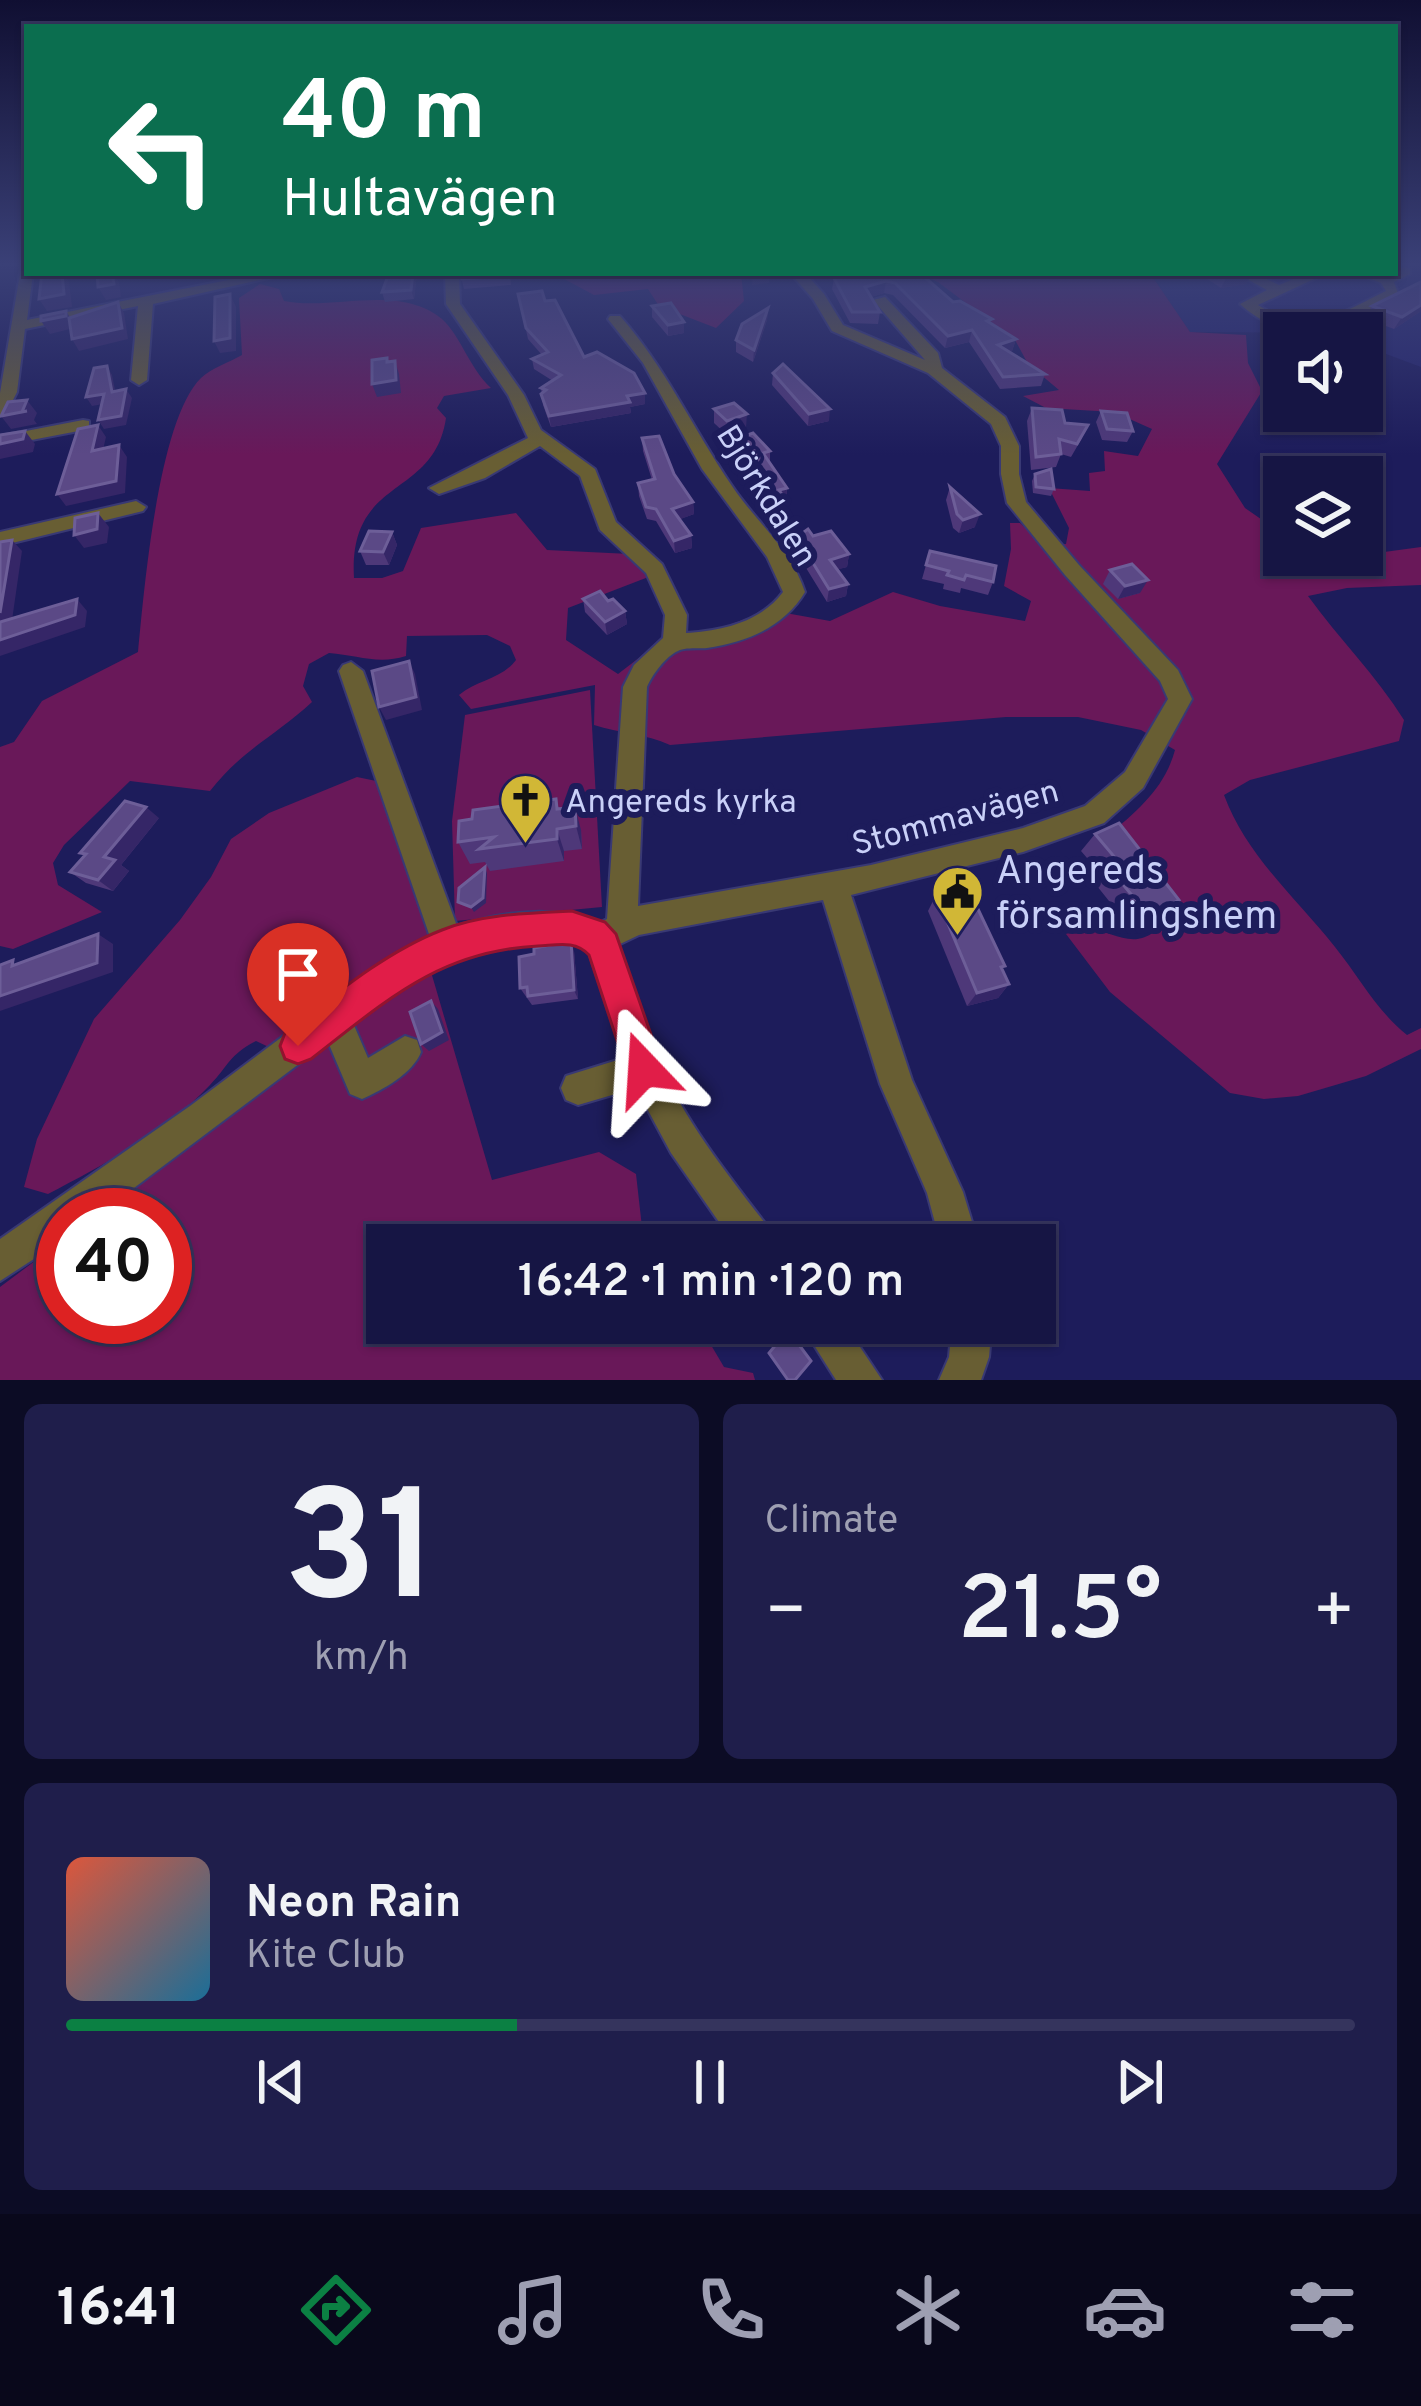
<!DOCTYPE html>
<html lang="en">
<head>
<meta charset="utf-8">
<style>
  :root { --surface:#161544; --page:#1f1e4b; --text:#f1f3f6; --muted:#9e9fb2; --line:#35345d; --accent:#0b8043 }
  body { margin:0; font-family:Overpass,sans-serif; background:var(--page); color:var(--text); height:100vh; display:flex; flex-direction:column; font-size:45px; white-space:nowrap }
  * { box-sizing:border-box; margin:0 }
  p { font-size:39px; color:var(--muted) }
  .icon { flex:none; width:66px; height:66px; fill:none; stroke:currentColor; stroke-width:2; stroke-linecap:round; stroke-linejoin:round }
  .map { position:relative; height:1380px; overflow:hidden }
  .side { display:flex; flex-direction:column; gap:24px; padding:24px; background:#0c0c25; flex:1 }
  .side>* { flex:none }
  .guide { position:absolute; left:24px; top:24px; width:1374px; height:252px; border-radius:0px; box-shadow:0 3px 9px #0004,0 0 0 3px var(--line); background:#0b6e4f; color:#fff; overflow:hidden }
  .buttons { position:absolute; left:1263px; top:312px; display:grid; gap:24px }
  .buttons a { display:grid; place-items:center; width:120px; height:120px; border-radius:0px; background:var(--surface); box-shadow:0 3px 9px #0004,0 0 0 3px var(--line); font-size:60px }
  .speed { position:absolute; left:36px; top:1188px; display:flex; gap:24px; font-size:60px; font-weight:700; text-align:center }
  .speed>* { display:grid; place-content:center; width:156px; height:156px; border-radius:50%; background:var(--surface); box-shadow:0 3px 9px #0004,0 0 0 3px var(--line); line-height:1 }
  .speed .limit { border:18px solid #d22; background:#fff; color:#111 }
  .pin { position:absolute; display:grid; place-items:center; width:102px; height:102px; color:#fff; margin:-123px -51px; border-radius:50% 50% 50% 0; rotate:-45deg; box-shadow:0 0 12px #0007 }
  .pin .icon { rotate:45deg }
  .me { position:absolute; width:132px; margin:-66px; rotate:340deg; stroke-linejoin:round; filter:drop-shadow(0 0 9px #0008) }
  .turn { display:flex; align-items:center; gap:42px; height:252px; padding:0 60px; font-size:54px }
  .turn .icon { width:156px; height:156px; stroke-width:2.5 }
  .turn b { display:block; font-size:84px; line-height:102px }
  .big { font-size:90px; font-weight:600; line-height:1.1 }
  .side .widget { flex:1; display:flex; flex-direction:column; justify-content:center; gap:18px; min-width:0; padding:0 42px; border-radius:18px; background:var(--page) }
  .side .dial { align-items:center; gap:0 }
  .dial b { font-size:156px; line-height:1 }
  .song { display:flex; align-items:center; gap:36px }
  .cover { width:144px; height:144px; border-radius:18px; background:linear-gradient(135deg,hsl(10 70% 55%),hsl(200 70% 35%)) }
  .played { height:12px; border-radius:6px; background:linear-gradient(90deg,var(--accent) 35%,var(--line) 35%) }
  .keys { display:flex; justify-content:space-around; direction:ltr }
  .heat { display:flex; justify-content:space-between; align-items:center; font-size:66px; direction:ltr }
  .side .tiles { flex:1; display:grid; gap:24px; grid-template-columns:1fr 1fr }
  .widget:last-child { grid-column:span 2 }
  .trip { position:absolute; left:366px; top:1224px; width:690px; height:120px; border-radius:0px; background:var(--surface); box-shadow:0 3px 9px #0004,0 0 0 3px var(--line); font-weight:600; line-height:120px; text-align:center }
  .tab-bar { display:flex; height:192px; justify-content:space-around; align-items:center; background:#09081b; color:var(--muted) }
  .tab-bar .icon { width:84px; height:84px }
  .tab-bar .selected { color:var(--accent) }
  .tab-bar b { font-size:54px; color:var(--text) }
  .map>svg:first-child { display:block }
</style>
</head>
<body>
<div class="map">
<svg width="1421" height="1380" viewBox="0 0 1421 1380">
  <rect width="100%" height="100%" fill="#1d1c5b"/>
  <polygon fill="#25256c" points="1395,262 1421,262 1421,367 1362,345 1362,333 1190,332 1150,273 1395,273"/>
  <g fill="#691859">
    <polygon points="553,273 741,273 744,301 716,328 659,306 648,289 594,295"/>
    <path d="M918,273h232l40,59 56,3 2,28 14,28 -45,73 28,44 39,27v20h78l59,-8v38l-74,3 -39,8c31,43 68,79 96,124l-5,21 -149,39 -26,15c22,60 72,103 111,152 25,31 41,63 72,88l14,-7v21l-55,27 -68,20 -34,3 -34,-6 -120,-101 -44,-58c46,-19 65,35 106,-21l-33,-45 -32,-31c30,-27 57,-47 68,-87l-34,-20 -63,-13h-72l-336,28c-24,-11 -51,-12 -76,-20l1,-40 -124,24 -12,-14c18,-15 43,-16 57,-35l-6,-14 -23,-11 -80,1 -1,20c-28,9 -49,-1 -77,-3l-20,11 -6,22 9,16c-38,35 -69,47 -102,89l-80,-10 -66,64 -11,18 5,22 44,27 -89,37 -13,-3v-199l14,-5 28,-41 96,-49c6,-61 20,-232 63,-274 10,-10 29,-16 41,-23l-3,-57 21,-14 19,5 5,12c49,10 114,-18 158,18 18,16 28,50 49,69l-47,8 -7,12 9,10c-12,82 -98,57 -92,160h28l21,-7 18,-43 95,-15 31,37 83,4 21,22 -83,32 -2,32 52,34 39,-30 64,-16 48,-18 61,11 63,-29 47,14 85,15 6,-20 -27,-15 7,-37 -1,-26h10l24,22 22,-1 3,-16 -20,-40 41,3 -1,-18 16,-2 -1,-20 34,5 14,-27 -38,-17 -68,-4 -23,-12 36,-6 -31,-26 -13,-24 -77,-58z"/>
    <polygon points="590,690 602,907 455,921 452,821 465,715"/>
    <path d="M357,777l24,5 52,155 -160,112 -17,-8c-27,14 -27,24 -46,44 -42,45 -108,81 -162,109l-24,-7 13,-48 57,-120 86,-99 31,-43 20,-38 38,-26z"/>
    <polygon points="429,965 492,1180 599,1152 636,1174 644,1245 387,1245 387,1323 698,1323 724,1367 753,1373 755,1380 0,1380 0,1287 63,1240 63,1317 165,1317 165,1215 96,1215"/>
  </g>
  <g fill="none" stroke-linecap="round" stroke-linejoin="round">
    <defs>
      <g id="minor">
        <polygon points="22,262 27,262 27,273 33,273 27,320 263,273 291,273 153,304 147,380 139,385 131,380 138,306 25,329 17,392 6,414 0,415 0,393"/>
        <path d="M1405,267l5,1v6l-16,8 5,14c-54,27 -108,55 -159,8l27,-14 -31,-17h18l25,12 29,-12h19l-69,32c49,33 81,9 128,-14l-5,-8 -25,-10 29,2z"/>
        <path d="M445,273h14l1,31 64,91 17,35 54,39 21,53 46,42 25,51 -1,18c35,-2 75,-11 97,-41l-16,-35 -65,-88 -59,-106 -35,-44 2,-3h10c46,52 73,113 112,170 24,36 59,63 73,106 -21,35 -58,50 -98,56 -8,1 -22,-1 -29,3 -12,5 -26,24 -31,36l-9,219 233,-41 152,-37 62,-22 40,-34 43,-73 -8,-18 -95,-106 -58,-72 -6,-29v-28l-10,-22 -63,-51 -96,-42 -19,-32 -23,-26h15l19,21 19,31 82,35 -52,-60 12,-3 53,56 4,15 63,49 14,29v28l7,28 53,63 99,105 14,29 -49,89 -39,35 -81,29 -172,43 61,185 51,112 16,53h-38l-14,-52 -47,-109 -57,-184 -184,35 -21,10c16,38 23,78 40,115 28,63 72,118 114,172l6,13h-43l-64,-92 -35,-65 -58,17 -12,-5 -5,-12 5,-12 58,-18 -36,-109c-17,-8 -37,-8 -56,-7 -72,3 -124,38 -179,81l15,35 37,-22 12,4 4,12c-8,21 -38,38 -59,47l-12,-5 -22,-52 -230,173h-35v25l-63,41v-42l190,-133 181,-136 59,-33 -91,-266 4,-6 8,-3 12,9 94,255c44,-14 98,-22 142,-3l8,-4 16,-232 11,-22 29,-27 2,-23 -19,-42 -46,-43 -20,-54 -40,-30 -55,32 -46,16 -10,-6 99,-50 -20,-43 -62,-91z"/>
        <polygon points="83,420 89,421 89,429 0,446 0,436"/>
        <polygon points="136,501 146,507 143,511 0,546 0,532"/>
        <polygon points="800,1323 844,1323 882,1380 836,1380"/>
        <polygon points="952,1323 992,1323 989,1357 981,1380 939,1380 949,1357"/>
      </g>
    </defs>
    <use href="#minor" stroke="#393974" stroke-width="4"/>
    <use href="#minor" fill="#685e33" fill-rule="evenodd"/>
  </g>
  <g fill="#4e3879">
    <polygon points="417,273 414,299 385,302 382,292"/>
    <polygon points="460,273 510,273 511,285 464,289"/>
    <polygon points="832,273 920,273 953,302 1016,339 1012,351 1009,352 1045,374 1041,386 1000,389 969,342 945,348 893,295 884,293 871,297 880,312 878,324 850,323 832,289 834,278 836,278"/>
    <polygon points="1198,273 1252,273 1246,284 1221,288"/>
    <polygon points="518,294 545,301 584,357 645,404 630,407 631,413 551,427 543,405 541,388 553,381 534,369 532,359 542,355 528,339"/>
    <polygon points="652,306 684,322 684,333 668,336 652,317"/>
    <polygon points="1372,306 1421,311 1394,329 1364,318"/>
    <polygon points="768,308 767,320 753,362 736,352 736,340"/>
    <polygon points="773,373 829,421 808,426 772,385"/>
    <polygon points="1032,408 1065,423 1082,438 1071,457 1061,454 1056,467 1031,470 1027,421"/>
    <polygon points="714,409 746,428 727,435 714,423"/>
    <polygon points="1101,411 1133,431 1127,442 1102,440 1096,422"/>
    <polygon points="642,438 674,474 693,502 694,514 680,519 691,535 692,548 675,553 656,521 647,519 639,496 638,483 652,480 643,451"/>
    <polygon points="736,439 770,451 770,462 787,488 786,500 781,502 780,506 761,511 749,493 749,481 754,479 740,465 741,458 736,451"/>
    <polygon points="1035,474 1054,489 1051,496 1033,493 1032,481"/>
    <polygon points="950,487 975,527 959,533 953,528 946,500"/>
    <polygon points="392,532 397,545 389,565 366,565 360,551"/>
    <polygon points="813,536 849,554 847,567 838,569 848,584 846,596 827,602 795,550 797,537"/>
    <polygon points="930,551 993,582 988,595 961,588 960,593 943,589 944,584 922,579"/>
    <polygon points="1110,570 1140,593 1118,599 1103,584"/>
    <polygon points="583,599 608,601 625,611 627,624 607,635 585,612"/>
    <polygon points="556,799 559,809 581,830 582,849 564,851 564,861 490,871 485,862 470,864 458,842 472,819"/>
    <polygon points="159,818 121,865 129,871 113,891 86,883 70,872 84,856 80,853"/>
    <polygon points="1095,834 1162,915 1133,931 1093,881 1100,873 1081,851"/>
    <polygon points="936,895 1002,970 1009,984 998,998 967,1006 928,911"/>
    <polygon points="574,951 578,999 532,1005 520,988"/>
  </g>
  <g fill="#352667">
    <polygon points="62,273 69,282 72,307 47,311 39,299"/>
    <polygon points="112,273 119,282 121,297 106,300 98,287"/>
    <polygon points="413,273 417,273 414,299 411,290"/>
    <polygon points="770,273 769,283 752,285 753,274"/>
    <polygon points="1229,273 1252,273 1246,284 1221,288"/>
    <polygon points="886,281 884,293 864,299 865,287"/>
    <polygon points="230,294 236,307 236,351 220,353 214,341"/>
    <polygon points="118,302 124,313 128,339 79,351 72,339"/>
    <polygon points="1421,305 1421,311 1394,329 1402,317"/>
    <polygon points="768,308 767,320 753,362 754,350"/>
    <polygon points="66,311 74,324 74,328 50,334 41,321"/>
    <polygon points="684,322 684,333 668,336 668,325"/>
    <polygon points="972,330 969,342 945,348 948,336"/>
    <polygon points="1016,339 1012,351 995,357 998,345"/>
    <polygon points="395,361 399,374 401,393 377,397 372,384"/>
    <polygon points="107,366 112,375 117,400 112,392"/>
    <polygon points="126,389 132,398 126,425 104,429 98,420"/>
    <polygon points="645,393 645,404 630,407 631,413 551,427 549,416"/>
    <polygon points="104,394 109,403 92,406 86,397"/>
    <polygon points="27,400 37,413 34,420 37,424 11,429 1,416"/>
    <polygon points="830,409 829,421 808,426 809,414"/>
    <polygon points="747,414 746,428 727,435 727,421"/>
    <polygon points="98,425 106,437 100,463 92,451"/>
    <polygon points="25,431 35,444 33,452 0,459 0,444"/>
    <polygon points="119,445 127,457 125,493 66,506 57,494"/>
    <polygon points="787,488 786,500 781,502 780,506 761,511 762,498"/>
    <polygon points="693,502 694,514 673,522 672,509"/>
    <polygon points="98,513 109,527 107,543 84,548 74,535"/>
    <polygon points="980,514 975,527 959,533 963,520"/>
    <polygon points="392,532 397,545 389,565 383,552"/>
    <polygon points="691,535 692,548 675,553 674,541"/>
    <polygon points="12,540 22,551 10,634 0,623 0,613"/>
    <polygon points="849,554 847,567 829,572 830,560"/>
    <polygon points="1148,580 1140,593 1118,599 1125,586"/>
    <polygon points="848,584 846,596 827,602 829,589"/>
    <polygon points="77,599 87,611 85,627 0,656 0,640"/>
    <polygon points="625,611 627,624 607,635 605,622"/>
    <polygon points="409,661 415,674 422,710 386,720 379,707"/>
    <polygon points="146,807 159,818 121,865 129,871 113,891 98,880 104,857"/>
    <polygon points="575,807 581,830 582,849 576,826"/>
    <polygon points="557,829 564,851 564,861 557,839"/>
    <polygon points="485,867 487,873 486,903 474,912 471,907"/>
    <polygon points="1179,900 1162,915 1133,931 1149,916"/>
    <polygon points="98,934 113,944 113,972 0,1011 0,996"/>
    <polygon points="571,941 574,951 578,999 574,990"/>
    <polygon points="1009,984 998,998 967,1006 977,993"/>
    <polygon points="431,1001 438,1009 449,1040 429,1051 421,1044"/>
  </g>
  <g fill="#5b4986" stroke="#6d5e98" stroke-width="3">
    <polygon points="42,273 62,273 64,294 39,299"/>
    <polygon points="97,273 112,273 114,284 98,287"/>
    <polygon points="389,273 413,273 411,290 382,292"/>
    <polygon points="460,273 509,273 509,275 462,279"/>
    <polygon points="842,273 920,273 953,302 960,301 992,319 987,321 1016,339 998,345 1045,374 1003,377 972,330 948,336 895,283 886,281 865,287 880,312 852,312 834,278 846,277"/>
    <polygon points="1421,282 1421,305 1402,317 1372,306"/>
    <polygon points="542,291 545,301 555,300 584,357 597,352 634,373 645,393 627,396 630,402 549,416 541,394 546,390 541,388 561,375 532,359 548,352 526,328 518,294"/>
    <polygon points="230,294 230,338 214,341 215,297"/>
    <polygon points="118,302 122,328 72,339 69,318"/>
    <polygon points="671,303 684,322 668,325 652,306"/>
    <polygon points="768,308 754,350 736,340 742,324"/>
    <polygon points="66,311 66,316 41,321 41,316"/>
    <polygon points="387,358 387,362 395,361 396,380 372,384 372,360"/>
    <polygon points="783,364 830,409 809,414 773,373"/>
    <polygon points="107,366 112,392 126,389 121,416 98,420 104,394 86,397 94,368"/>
    <polygon points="27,400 22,412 27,411 1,416 8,402"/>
    <polygon points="734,403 747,414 727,421 714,409"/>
    <polygon points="1032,408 1062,410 1065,423 1088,425 1077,444 1059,439 1061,454 1036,457"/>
    <polygon points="1101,411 1127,413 1133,431 1107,429"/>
    <polygon points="98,425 92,451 119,445 116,481 57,494 78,429"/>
    <polygon points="25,431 23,439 0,444 0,435"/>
    <polygon points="753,433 770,451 763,453 787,488 779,490 781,493 762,498 749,481 765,477 741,453 745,451 736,439"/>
    <polygon points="659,436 674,474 693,502 672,509 691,535 674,541 656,509 646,507 638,483 655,479 642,438"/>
    <polygon points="1051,469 1054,489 1036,487 1035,474"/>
    <polygon points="950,487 980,514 963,520 957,514"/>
    <polygon points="98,513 97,529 74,535 75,518"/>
    <polygon points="808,529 813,536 831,531 849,554 830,560 848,584 829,589 797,537"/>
    <polygon points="369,531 392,532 383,552 360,551"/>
    <polygon points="12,540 0,613 0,542"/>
    <polygon points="930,551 996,566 993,582 966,575 964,580 947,575 949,571 926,565"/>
    <polygon points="1132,564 1148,580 1125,586 1110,570"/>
    <polygon points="600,591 608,601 613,599 625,611 605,622 583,599"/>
    <polygon points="77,599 75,615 0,640 0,622"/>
    <polygon points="409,661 416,697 379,707 372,671"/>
    <polygon points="556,799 557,809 575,807 576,826 557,829 557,839 479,849 494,837 458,842 459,821 472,819 473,810"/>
    <polygon points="125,801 146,807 104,857 115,860 98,880 70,872 86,854 80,853"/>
    <polygon points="1119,823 1179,900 1149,916 1107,865 1117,860 1095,834"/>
    <polygon points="485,867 483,898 471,907 458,902 459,888"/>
    <polygon points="968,888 1005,966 1001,967 1009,984 977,993 936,895"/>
    <polygon points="98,934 97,963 0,996 0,965 13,960 12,966"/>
    <polygon points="571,941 574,990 528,996 527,987 520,988 519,957 534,954 534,948"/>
    <polygon points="431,1001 442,1032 421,1044 410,1012"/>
    <polygon points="788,1330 811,1361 795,1380 788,1380 769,1353"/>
  </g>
  <linearGradient id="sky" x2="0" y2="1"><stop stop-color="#100f32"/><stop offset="0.58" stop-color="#3a4077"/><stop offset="1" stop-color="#3a4077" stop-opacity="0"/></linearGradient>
  <rect width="1421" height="455" fill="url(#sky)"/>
  <path fill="#e11d48" stroke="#92132f" stroke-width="3" d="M572,911l33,11 11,12 47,135 -5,14 -14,5 -13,-5 -42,-128c-14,-15 -31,-10 -51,-9 -99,5 -152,55 -227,113l-13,5 -13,-5 -5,-13 5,-13c48,-37 100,-81 157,-103 40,-16 87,-17 130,-19z"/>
  <defs>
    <symbol id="church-pin" viewBox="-11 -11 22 30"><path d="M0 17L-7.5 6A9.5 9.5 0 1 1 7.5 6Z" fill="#d1b736" stroke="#1d1c5b"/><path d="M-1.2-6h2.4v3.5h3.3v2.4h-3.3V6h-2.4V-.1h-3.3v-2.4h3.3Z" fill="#111"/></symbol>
    <symbol id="civic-pin" viewBox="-11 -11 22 30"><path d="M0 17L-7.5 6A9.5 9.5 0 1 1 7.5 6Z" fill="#d1b736" stroke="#1d1c5b"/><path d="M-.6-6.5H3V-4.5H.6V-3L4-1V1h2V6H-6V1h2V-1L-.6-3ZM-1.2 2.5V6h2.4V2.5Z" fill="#111"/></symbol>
  </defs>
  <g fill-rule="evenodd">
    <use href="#church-pin" x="496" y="770" width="59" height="81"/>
    <use href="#civic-pin" x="928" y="862" width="59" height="81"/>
  </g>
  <g text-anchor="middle" stroke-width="12" stroke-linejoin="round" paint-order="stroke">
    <g font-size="33" fill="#c9d0f8" stroke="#1d1c5b">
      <text transform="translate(768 495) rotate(58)" y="12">Björkdalen</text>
      <text transform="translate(955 816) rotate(-15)" y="12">Stommavägen</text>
    </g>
    <g font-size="33" fill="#c9d0f8" stroke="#1d1c5b" text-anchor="start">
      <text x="565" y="812">Angereds kyrka</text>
    </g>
    <g font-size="39" fill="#c9d0f8" stroke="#1d1c5b" text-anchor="start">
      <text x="996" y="883">Angereds<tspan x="996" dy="45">församlingshem</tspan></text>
    </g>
  </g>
</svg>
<div class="buttons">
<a><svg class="icon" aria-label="sound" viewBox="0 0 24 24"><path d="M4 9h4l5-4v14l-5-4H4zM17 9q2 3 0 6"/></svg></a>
<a><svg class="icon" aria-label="layers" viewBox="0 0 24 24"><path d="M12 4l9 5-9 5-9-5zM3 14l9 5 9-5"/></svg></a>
</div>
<div class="speed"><div class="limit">40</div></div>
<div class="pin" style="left:298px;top:1046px;background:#d93025"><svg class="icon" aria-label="arrive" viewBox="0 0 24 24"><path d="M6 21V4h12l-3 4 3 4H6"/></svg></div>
<svg class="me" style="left:644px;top:1069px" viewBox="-20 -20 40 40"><path d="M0-17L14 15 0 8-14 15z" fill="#e11d48" stroke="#fff" stroke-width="4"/></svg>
<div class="trip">16:42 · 1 min · 120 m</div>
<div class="guide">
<div class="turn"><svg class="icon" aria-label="left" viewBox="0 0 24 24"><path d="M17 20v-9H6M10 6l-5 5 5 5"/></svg><div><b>40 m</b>Hultavägen</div></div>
</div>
</div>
<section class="side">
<div class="tiles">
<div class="widget dial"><b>31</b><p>km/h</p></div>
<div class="widget"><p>Climate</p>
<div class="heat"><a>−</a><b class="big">21.5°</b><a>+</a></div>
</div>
<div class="widget">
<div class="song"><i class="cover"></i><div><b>Neon Rain</b><p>Kite Club</p></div></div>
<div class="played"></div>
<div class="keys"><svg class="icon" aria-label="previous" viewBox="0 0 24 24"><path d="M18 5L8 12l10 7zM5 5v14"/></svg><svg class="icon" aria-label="pause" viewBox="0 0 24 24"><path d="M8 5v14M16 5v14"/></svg><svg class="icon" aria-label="next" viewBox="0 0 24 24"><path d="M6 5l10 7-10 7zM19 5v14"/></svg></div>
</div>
</div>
</section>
<nav class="tab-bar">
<b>16:41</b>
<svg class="icon selected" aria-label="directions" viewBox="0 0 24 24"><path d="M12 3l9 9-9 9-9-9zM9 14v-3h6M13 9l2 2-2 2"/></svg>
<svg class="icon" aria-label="music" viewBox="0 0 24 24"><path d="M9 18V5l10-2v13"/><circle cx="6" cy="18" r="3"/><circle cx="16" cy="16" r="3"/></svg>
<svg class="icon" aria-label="phone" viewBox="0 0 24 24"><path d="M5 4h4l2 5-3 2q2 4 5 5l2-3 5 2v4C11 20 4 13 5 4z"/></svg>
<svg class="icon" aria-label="climate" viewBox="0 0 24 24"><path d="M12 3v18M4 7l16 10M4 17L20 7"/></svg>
<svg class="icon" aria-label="car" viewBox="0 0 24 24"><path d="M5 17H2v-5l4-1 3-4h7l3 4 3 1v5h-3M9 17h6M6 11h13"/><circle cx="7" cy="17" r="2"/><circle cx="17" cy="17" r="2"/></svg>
<svg class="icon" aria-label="filters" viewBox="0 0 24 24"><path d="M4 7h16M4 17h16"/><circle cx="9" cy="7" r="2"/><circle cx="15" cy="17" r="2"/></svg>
</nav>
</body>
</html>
